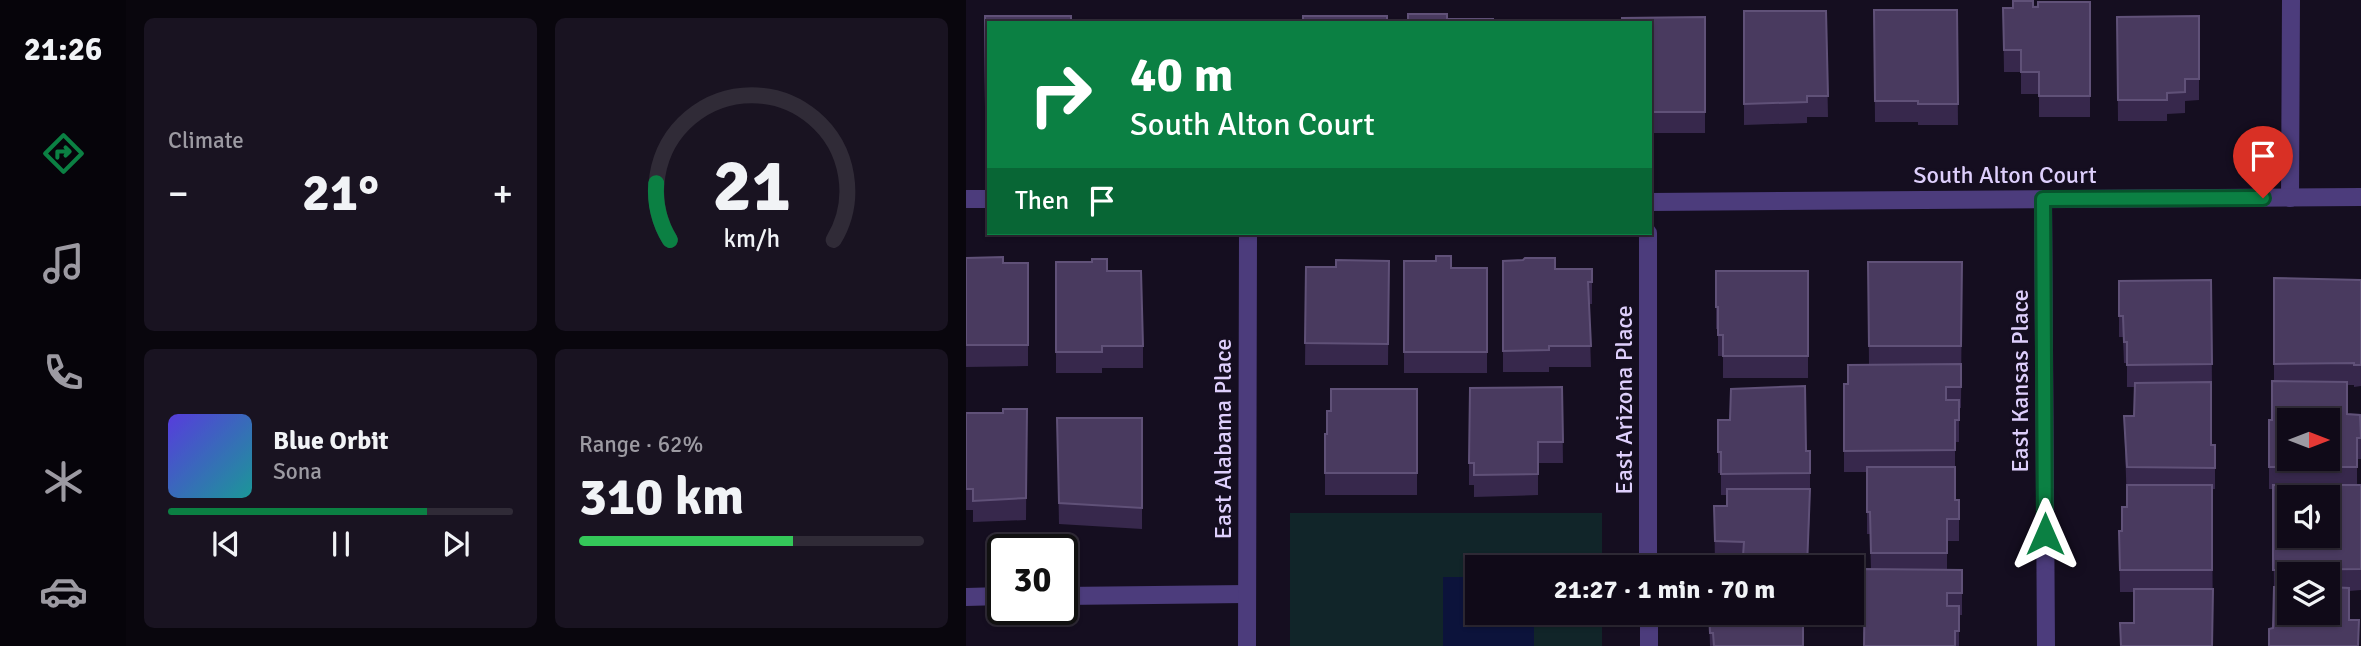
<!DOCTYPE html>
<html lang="en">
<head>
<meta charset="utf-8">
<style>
  :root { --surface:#100a18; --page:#191321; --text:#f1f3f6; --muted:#9c9aa2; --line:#302b37; --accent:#0b8043 }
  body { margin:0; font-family:Signika,sans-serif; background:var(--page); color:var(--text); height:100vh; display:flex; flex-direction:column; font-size:26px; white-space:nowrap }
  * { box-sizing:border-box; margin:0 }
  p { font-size:23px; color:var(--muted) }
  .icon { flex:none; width:38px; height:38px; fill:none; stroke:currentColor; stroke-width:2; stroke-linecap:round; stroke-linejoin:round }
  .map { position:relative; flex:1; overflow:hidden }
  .side { display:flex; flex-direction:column; gap:18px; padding:18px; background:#09060d; width:840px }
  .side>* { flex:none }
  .banner { position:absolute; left:21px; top:21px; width:665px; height:214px; border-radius:0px; box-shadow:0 2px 5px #0004,0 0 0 2px var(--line); background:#0b8043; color:#fff; overflow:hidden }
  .needle { width:46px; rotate:90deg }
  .tools { position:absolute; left:1311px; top:408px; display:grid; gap:14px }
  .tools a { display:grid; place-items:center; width:63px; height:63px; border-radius:0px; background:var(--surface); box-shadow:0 2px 5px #0004,0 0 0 2px var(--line); font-size:35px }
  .speed { position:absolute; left:21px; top:534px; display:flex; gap:14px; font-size:35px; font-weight:700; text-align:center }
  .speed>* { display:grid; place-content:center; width:91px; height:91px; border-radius:50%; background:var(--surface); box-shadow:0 2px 5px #0004,0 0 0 2px var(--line); line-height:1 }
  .speed .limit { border:4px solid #111; border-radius:10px; background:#fff; color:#111 }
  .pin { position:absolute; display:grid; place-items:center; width:60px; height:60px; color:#fff; margin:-72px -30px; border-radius:50% 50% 50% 0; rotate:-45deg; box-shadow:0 0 7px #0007 }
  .pin .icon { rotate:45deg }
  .me { position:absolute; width:77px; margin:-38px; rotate:0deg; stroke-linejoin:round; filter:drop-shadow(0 0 5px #0008) }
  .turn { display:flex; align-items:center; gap:24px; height:147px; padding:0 28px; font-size:32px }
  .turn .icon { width:91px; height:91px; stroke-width:2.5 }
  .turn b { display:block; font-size:49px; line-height:60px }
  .then { display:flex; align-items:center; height:66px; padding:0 28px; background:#0003; gap:14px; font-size:26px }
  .big { font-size:52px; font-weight:700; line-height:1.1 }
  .side .tile { flex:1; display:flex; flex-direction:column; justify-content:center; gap:10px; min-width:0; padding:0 24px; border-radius:10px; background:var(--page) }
  .side .dial { align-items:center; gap:0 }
  .dial svg { height:182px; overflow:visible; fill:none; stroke:var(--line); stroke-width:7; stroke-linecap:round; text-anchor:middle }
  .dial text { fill:var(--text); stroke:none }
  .song { display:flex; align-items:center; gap:21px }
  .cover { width:84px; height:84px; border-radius:10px; background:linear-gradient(135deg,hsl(250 70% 55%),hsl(180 70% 35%)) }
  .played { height:7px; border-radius:4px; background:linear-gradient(90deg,var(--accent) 75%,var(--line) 75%) }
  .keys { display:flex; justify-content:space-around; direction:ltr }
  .heat { display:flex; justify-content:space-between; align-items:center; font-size:38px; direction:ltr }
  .charge { height:10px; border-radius:5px; background:linear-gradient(90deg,#34c759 62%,var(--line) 0) }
  .side .tiles { flex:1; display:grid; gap:18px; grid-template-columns:repeat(2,1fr) }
  .trip { position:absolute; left:499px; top:555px; width:399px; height:70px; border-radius:0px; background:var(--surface); box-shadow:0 2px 5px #0004,0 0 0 2px var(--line); font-weight:700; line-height:70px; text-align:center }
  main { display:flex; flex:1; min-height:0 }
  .tabs { display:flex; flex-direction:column; width:126px; justify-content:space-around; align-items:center; background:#06040a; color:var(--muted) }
  .tabs .icon { width:49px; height:49px }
  .tabs .active { color:var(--accent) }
  .tabs b { font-size:32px; color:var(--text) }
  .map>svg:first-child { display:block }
</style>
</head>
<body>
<main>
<nav class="tabs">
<b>21:26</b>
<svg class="icon active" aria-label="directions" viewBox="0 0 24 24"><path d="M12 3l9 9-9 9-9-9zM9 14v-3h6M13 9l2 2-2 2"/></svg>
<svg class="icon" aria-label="music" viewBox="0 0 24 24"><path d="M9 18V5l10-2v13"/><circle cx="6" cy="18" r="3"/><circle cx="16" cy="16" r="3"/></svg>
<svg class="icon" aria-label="phone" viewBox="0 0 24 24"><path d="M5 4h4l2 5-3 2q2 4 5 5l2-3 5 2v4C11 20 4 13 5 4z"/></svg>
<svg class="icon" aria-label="climate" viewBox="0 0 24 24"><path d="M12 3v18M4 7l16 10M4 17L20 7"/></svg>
<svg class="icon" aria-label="car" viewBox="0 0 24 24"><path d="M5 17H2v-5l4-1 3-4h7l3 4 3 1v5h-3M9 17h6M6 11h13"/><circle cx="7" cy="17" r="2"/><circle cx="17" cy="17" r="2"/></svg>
</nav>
<section class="side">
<div class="tiles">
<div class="tile"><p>Climate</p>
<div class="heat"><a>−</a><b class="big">21°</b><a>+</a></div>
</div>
<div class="tile dial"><svg viewBox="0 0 100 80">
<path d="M14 69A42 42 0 1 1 86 69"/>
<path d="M14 69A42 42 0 0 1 8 44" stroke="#0b8043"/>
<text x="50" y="56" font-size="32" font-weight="700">21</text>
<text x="50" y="72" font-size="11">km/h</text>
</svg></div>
<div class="tile">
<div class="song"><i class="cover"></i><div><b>Blue Orbit</b><p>Sona</p></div></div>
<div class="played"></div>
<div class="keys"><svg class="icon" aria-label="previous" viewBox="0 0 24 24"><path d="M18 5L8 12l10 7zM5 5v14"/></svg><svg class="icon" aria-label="pause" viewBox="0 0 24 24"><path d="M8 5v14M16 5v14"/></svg><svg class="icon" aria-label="next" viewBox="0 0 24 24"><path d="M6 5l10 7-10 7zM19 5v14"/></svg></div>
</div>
<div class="tile"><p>Range · 62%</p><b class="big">310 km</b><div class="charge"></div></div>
</div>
</section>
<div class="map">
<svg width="1395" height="646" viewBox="0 0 1395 646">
  <rect width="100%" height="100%" fill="#150e20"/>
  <polygon fill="#112529" points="324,513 636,513 636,567 511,567 511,612 636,613 636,646 324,646"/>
  <polygon fill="#0c133b" points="511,577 511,612 568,613 568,646 477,646 477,577"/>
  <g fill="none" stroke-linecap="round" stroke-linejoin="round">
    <g stroke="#4c3c7c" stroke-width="18">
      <polyline points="1324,198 1325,0"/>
      <polyline points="0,199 23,199"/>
      <polyline points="1077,199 1080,646"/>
      <polyline points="684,202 1395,197"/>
      <polyline points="682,233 682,567"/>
      <polyline points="96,596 280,594"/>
      <polyline points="0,597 37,596"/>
      <polyline points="683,612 683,646"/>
      <polyline points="281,646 282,233"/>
    </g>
  </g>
  <g fill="#37284c" fill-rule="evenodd">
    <polygon points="1124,2 1124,117 1073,117 1073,94 1055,94 1055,72 1038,72 1037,8"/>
    <polygon points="908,10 991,10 992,125 952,125 952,122 909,122"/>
    <polygon points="778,11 860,11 862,117 841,117 841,123 778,125"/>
    <polygon points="19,16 23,23 23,129 20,129"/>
    <polygon points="1233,16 1233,100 1219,101 1219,113 1201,114 1201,121 1152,121 1151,17"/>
    <polygon points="739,17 739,133 684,133 684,23"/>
    <polygon points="0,258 37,263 62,263 62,366 0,367"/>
    <polygon points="423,261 422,365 339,365 340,267 370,267"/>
    <polygon points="438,261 485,268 521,268 521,373 438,373"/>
    <polygon points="537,261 589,269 626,269 626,304 623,304 625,367 583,367 583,372 537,372"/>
    <polygon points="90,262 141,271 177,346 177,368 136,368 136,373 90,373"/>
    <polygon points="902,262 996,262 995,408 993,408 993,442 989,442 989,500 993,500 993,541 981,541 981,570 996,570 996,615 993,615 993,646 898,646 905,569 904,534 901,534 901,472 878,472 878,384 882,384 903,365"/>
    <polygon points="750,271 842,271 842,378 757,378 757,356 752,356 752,329 750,329"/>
    <path d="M1308,278l87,2v106l-7,1v-2h-7v29l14,20v25h-4v26h4v105l-12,1v29h10v26h-90l4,-18 1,-36 -1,-103h-4v-69h3l2,-39zM1323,574h39v38h-39z"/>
    <polygon points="1245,280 1246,386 1245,386 1245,445 1249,445 1249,489 1246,489 1247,646 1154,646 1154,623 1168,623 1168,592 1154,592 1153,531 1156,531 1161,507 1158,416 1168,416 1169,387 1161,387 1161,363 1158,363 1157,337 1153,337 1153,281"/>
    <polygon points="596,387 597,463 572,463 572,495 508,497 508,485 503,485 503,463"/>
    <polygon points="451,389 451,495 359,495 359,434 361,434 365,411"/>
    <polygon points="61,409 60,520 7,522 7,510 0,510 0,413 37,413"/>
    <polygon points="91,418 176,418 176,529 93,524"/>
    <polygon points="752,420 840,451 844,451 844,511 841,567 777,567 777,563 749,563 748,506 761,506 761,495 755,495 755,473 752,473"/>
    <polygon points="743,612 837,646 744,646"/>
  </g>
  <g fill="#493a5f" stroke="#605178" stroke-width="2" fill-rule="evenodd">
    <polygon points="1047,1 1067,1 1067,7 1072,7 1072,2 1124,2 1124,96 1073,96 1073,72 1055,72 1055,50 1038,50 1037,8 1047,8"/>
    <polygon points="908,10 991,10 992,104 952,104 952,101 909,101"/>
    <polygon points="778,11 860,11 862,96 841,96 841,102 778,104"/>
    <polygon points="442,14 481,14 481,19 527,19 527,23 442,23"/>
    <polygon points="19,16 105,16 105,23 23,23 23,107 20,107"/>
    <rect x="337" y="16" width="84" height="7"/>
    <polygon points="1233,16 1233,79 1219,79 1219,92 1201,93 1201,100 1152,100 1151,17"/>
    <polygon points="739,17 739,112 684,112 684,23 656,23 656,18"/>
    <rect x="169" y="20" width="42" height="3"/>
    <polygon points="631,22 631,23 548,23"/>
    <polygon points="470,256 485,256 485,268 521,268 521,352 438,352 438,261 470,261"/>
    <polygon points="37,257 37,263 62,263 62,345 0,345 0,258"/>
    <polygon points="559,258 589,258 589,269 626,269 626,282 622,282 625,346 583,346 583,350 537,351 537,261 557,260"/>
    <polygon points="126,259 141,259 141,271 175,271 177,346 136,346 136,352 90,352 90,262 126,262"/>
    <polygon points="370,260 423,261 422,344 339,343 340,267 370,267"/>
    <polygon points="902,262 996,262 995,346 903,346"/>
    <polygon points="750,271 842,271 842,356 757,356 757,335 752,335 752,307 750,307"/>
    <polygon points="1308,278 1395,280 1395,365 1388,365 1388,363 1308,364"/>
    <polygon points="1245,280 1246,364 1161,365 1161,342 1158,342 1157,316 1153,316 1153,281"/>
    <polygon points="995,364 995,387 980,387 980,400 993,400 993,420 989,420 989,450 878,451 878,384 882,384 882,365"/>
    <path d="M1306,381l75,1v32l13,1 1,23h-4v29h-88v-47h3zM1323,420h39v38h-39z"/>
    <polygon points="1245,382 1245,445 1249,445 1249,468 1161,467 1158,416 1168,416 1169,383"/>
    <polygon points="839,386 840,451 844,451 844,473 755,474 755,452 752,452 752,420 764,420 765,389"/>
    <polygon points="596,387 597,442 572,442 572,474 508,475 508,463 503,463 504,388"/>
    <polygon points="365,389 451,389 451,473 359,473 359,434 361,434 361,411 365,411"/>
    <polygon points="37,409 61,409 60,498 7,501 7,489 0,489 0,413 37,413"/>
    <polygon points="91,418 176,418 176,508 93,503"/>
    <polygon points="901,467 989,467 989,500 993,500 993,519 981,519 981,553 905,553 904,512 901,512"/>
    <polygon points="1161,485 1246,485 1246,570 1154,570 1153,531 1156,531 1156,507 1161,507"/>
    <path d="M1307,485h88v84l-88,1zM1323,497h39v39h-39z"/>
    <polygon points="761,489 844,489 841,567 790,567 790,556 777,556 778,542 749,541 748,506 761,506"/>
    <polygon points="899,569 996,570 996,593 981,593 981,606 993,606 993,631 989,631 989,646 898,646"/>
    <polygon points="1308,587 1323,587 1323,612 1362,612 1362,587 1383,588 1383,620 1393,620 1392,646 1303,646 1303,629 1307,628"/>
    <polygon points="1168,589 1247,589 1246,646 1155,646 1154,623 1168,623"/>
    <polygon points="743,612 837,612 837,646 748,646 747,633 744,633"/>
  </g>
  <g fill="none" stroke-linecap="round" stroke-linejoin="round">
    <defs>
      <polyline id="route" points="1079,534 1077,199 1297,198"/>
    </defs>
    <use href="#route" stroke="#07532c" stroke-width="18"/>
    <use href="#route" stroke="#0b8043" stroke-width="12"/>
  </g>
  <g text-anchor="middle" stroke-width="6" stroke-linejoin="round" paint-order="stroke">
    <g font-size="24" fill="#decffc" stroke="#150e20">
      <text x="1039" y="183">South Alton Court</text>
      <text transform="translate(1054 381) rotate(-90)" y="8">East Kansas Place</text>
      <text transform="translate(658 400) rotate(-90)" y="8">East Arizona Place</text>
      <text transform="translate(257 439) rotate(-90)" y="8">East Alabama Place</text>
    </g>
  </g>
</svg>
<div class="tools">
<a><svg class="needle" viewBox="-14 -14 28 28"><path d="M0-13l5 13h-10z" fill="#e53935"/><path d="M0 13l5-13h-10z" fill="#9c9aa2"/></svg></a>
<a><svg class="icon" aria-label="sound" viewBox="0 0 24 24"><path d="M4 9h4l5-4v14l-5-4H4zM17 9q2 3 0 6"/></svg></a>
<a><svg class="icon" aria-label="layers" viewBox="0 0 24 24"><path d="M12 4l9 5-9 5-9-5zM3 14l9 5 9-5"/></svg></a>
</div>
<div class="speed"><div class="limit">30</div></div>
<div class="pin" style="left:1297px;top:198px;background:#d93025"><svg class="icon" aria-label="arrive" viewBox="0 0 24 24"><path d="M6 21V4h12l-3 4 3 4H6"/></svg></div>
<svg class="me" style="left:1079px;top:534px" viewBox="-20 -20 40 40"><path d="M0-17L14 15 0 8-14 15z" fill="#0b8043" stroke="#fff" stroke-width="4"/></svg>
<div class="trip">21:27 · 1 min · 70 m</div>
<div class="banner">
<div class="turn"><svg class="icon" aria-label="right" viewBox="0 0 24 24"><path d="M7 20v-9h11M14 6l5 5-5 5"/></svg><div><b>40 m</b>South Alton Court</div></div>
<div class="then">Then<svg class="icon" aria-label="arrive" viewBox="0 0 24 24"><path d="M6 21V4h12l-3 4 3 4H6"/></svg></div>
</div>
</div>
</main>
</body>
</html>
